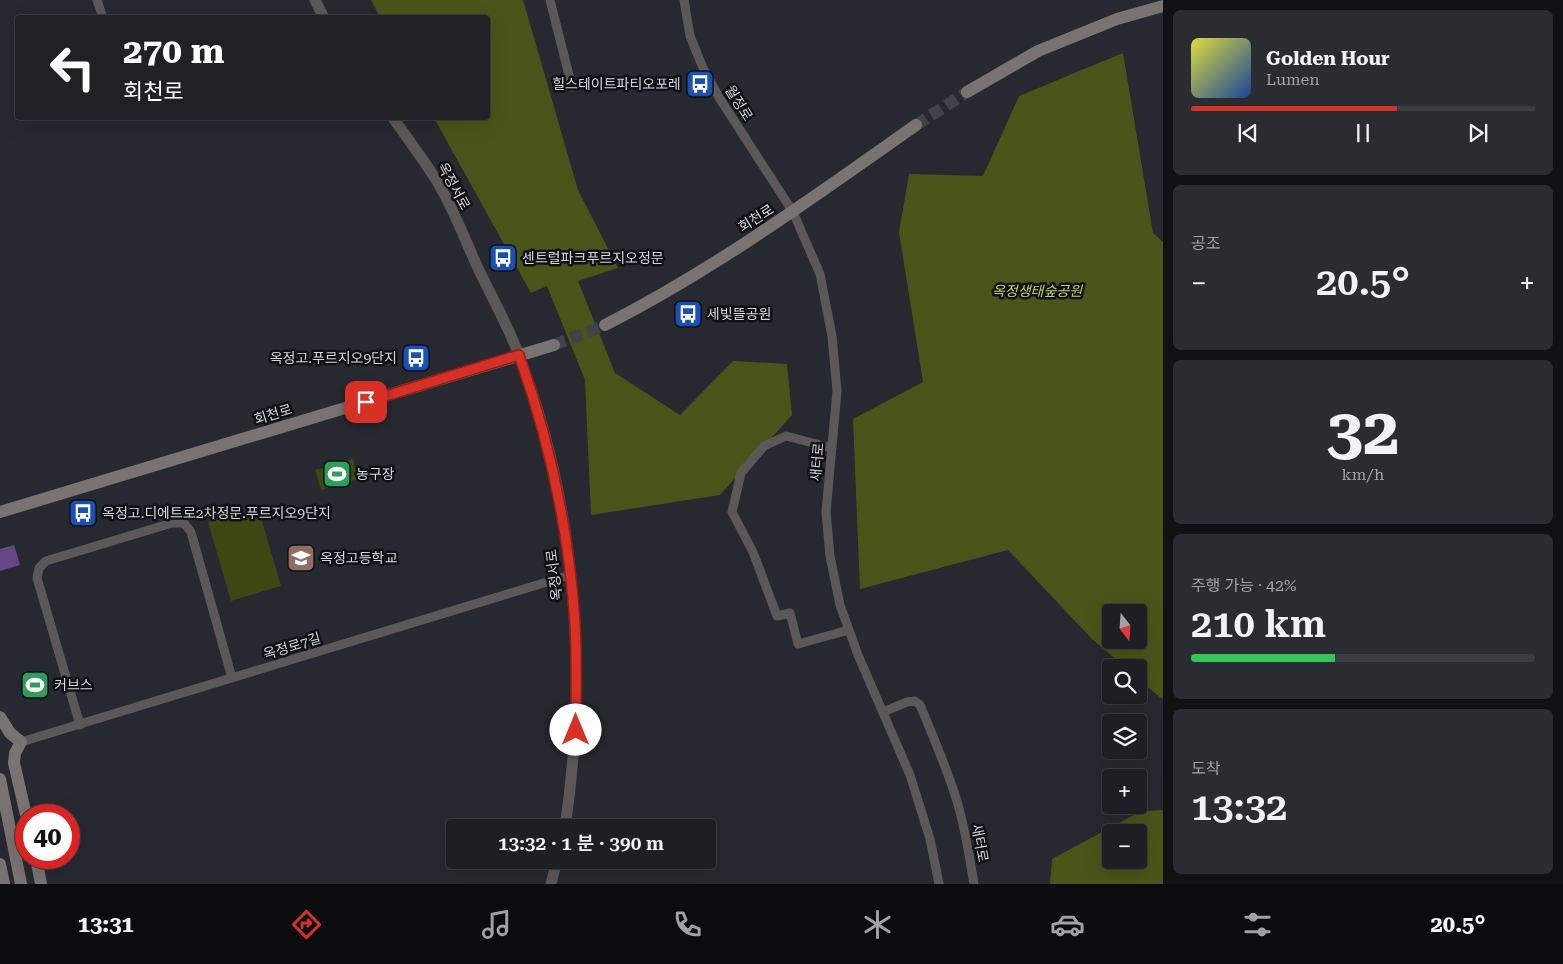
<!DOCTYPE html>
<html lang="ko">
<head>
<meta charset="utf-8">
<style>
  :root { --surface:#1c1f23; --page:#292c30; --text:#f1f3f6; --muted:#a0a2a6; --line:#3a3d41; --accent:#d93025 }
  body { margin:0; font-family:"Roboto Serif","Noto Sans KR",serif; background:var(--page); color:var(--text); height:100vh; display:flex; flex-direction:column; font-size:19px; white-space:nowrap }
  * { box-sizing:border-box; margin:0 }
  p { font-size:16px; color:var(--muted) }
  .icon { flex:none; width:28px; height:28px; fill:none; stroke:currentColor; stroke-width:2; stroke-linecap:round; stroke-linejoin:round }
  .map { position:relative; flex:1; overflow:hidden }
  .drawer { display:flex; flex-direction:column; gap:10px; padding:10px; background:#0f1113; width:400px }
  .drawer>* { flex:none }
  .top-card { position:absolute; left:15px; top:15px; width:475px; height:105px; border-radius:5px; box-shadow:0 5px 20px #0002,0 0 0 1px var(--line); background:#202124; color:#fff; overflow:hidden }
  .needle { width:32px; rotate:163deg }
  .controls { position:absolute; left:1102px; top:604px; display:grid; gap:10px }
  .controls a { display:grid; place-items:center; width:45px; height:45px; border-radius:5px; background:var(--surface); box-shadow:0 5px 20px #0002,0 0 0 1px var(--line); font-size:25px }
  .speed { position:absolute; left:15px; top:804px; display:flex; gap:10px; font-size:25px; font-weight:700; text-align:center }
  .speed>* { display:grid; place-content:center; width:65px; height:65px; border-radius:50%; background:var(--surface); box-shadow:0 5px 20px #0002,0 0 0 1px var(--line); line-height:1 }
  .speed .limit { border:8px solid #d22; background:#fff; color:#111 }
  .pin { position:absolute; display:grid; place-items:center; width:42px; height:42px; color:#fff; margin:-21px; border-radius:10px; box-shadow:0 2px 8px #0006 }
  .me { position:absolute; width:55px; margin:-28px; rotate:0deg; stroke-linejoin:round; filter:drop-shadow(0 0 4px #0008) }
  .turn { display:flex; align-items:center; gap:18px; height:105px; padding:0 25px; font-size:22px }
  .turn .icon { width:65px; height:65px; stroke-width:2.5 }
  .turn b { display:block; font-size:35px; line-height:42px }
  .big { font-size:38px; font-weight:600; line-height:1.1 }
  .drawer .widget { flex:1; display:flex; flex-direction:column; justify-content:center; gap:8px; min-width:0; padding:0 18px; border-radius:8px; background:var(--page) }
  .drawer .dial { align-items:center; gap:0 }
  .dial b { font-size:65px; line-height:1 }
  .song { display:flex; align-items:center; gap:15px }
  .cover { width:60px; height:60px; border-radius:8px; background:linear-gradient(135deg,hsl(60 70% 55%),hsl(220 70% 35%)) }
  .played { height:5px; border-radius:2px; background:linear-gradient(90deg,var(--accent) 60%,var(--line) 60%) }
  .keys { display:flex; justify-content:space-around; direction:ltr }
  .heat { display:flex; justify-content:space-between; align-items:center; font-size:28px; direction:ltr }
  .charge { height:8px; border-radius:4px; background:linear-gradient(90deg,#34c759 42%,var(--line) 0) }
  .trip { position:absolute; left:446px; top:819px; width:270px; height:50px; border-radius:5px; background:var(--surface); box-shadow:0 5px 20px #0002,0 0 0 1px var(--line); font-weight:600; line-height:50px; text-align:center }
  .tab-bar { display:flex; height:80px; justify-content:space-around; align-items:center; background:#0b0c0e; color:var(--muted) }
  .tab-bar .icon { width:35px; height:35px }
  .tab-bar .on { color:var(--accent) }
  .tab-bar b { font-size:22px; color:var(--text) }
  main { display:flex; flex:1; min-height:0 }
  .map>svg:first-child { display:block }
</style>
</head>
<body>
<main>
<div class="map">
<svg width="1163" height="884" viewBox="0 0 1163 884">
  <rect width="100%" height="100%" fill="#26292f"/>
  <g fill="#3c4713">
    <polygon points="353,459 359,479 321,490 315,470"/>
    <polygon points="258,507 281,586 231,601 208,522"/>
  </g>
  <g fill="#495518" fill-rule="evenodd">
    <polygon points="371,0 523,0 578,190 618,268 578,281 615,373 680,415 733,361 787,364 792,415 720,495 591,515 585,380 547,286 531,293 434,118 488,118 488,18 380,17"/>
    <path d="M1123,53l30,180 10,9v456h-2l-22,-18v-12l-14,-1 -33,-28 -84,-89 -148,39 -7,-170 70,-37 -24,-150 10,-58 74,2 36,-80zM1111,612h28v28h-28z"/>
    <path d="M1163,810v74h-113l2,-25 89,-48zM1111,832h28v28h-28z"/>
  </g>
  <polygon fill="#684788" points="14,545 20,565 0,571 0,549"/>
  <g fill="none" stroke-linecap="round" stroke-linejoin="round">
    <g stroke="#404349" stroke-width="12" stroke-dasharray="12 6" stroke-linecap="butt">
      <polyline points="916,125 967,92"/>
      <polyline points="554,345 605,325"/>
    </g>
    <g stroke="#5c5857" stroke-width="9">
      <polyline points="97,0 103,18"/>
      <polyline points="550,0 572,87"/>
      <polyline points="684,0 690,36 703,68 720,99 793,212 820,274 832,336 837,391 826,512 830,556 840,605 858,655 910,775 930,839 939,884"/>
      <polyline points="832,448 786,436 764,446 741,473 732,512 753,552 777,616 790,613 798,644 849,630"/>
      <path d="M883,712l24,-10 8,-1 5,4c13,31 26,61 36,93 9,28 13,57 18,86"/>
      <polyline points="80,725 37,578 39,568 46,561 172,523 184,523 191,532 232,678"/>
      <polyline points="21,742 570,575"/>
    </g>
    <g stroke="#5c5857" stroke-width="11">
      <polyline points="315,0 324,18"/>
      <path d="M393,118c15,21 31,42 45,65 16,27 27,57 40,85 14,30 31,59 42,90 56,148 68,313 45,470"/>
      <polyline points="551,884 557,860"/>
    </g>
    <g stroke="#797371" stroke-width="12">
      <polyline points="967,92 1038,51 1117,19 1163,6"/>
      <path d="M605,325c110,-56 210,-129 311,-200"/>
      <polyline points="0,512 554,345"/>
      <polyline points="0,717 10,733 21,742 15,753 14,763 26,815"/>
      <polyline points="0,779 21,884"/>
      <polyline points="36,858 41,884"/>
      <polyline points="0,864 4,884"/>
    </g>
  </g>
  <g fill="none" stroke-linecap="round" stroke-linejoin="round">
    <defs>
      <path id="route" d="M366,402l153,-47c31,87 50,176 56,269 2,35 1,71 1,106"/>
    </defs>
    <use href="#route" stroke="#8d1f18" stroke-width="12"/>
    <use href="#route" stroke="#d93025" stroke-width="9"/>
  </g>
  <defs>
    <symbol id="bus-square" viewBox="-11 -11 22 22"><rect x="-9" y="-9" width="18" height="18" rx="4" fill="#1a4fb4" stroke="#101114"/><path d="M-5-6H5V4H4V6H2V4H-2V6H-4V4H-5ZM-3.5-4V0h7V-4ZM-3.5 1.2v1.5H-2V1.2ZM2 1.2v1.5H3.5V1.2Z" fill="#fff"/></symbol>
    <symbol id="stadium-square" viewBox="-11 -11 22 22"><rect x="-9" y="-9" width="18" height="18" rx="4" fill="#2e9e5b" stroke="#101114"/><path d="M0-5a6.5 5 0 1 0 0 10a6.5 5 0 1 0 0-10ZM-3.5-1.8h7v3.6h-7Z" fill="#fff"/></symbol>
    <symbol id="school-square" viewBox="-11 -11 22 22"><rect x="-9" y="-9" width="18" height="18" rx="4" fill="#8d6e63" stroke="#101114"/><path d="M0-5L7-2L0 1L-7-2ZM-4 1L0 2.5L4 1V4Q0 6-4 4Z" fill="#fff"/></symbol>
  </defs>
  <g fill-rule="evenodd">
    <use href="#bus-square" x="684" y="68" width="32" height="32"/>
    <use href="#bus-square" x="487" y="242" width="32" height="32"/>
    <use href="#bus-square" x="672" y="298" width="32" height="32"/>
    <use href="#bus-square" x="400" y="342" width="32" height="32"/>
    <use href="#stadium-square" x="321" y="458" width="32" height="32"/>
    <use href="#bus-square" x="67" y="497" width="32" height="32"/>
    <use href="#school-square" x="285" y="542" width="32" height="32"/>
    <use href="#stadium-square" x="19" y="669" width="32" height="32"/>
  </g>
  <g text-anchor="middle" stroke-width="5" stroke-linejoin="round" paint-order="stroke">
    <g font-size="14" fill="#d4d6da" stroke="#101114" text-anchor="start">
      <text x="681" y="89" text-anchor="end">힐스테이트파티오포레</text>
      <text x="522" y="263">센트럴파크푸르지오정문</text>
      <text x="707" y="319">세빛뜰공원</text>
      <text x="397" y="363" text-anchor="end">옥정고.푸르지오9단지</text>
      <text x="356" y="479">농구장</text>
      <text x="102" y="518">옥정고.디에트로2차정문.푸르지오9단지</text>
      <text x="320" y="563">옥정고등학교</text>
      <text x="54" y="690">커브스</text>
    </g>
    <g font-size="14" fill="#d4d6da" stroke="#101114">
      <text transform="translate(739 103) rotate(58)" y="5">월정로</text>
      <text transform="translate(454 186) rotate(61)" y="5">옥정서로</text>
      <text transform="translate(756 218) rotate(-32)" y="5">회천로</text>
      <text transform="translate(273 414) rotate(-17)" y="5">회천로</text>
      <text transform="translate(817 462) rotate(-85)" y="5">새터로</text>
      <text transform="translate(554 575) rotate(-97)" y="5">옥정서로</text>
      <text transform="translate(292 646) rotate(-17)" y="5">옥정로7길</text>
      <text transform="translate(980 843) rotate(79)" y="5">새터로</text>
    </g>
    <g font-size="14" font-style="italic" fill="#bcd569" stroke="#101114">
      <text x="1037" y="296">옥정생태숲공원</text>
    </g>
  </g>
</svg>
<div class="controls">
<a><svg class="needle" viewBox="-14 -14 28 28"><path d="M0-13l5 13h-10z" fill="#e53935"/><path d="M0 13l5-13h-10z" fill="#a0a2a6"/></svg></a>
<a><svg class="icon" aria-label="search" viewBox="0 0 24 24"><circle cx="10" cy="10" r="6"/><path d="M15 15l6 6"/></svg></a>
<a><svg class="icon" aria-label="layers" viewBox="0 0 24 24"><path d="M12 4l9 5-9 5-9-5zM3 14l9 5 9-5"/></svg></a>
<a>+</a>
<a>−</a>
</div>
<div class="speed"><div class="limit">40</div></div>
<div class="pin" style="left:366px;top:402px;background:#d93025"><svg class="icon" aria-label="arrive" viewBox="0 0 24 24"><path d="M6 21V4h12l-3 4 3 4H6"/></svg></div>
<svg class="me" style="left:576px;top:730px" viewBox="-20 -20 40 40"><circle r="19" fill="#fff"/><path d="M0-13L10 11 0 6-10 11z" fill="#d93025"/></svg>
<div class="trip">13:32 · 1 분 · 390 m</div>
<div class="top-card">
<div class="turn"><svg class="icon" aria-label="left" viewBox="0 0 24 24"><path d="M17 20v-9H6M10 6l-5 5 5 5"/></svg><div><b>270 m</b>회천로</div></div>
</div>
</div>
<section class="drawer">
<div class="widget">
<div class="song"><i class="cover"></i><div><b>Golden Hour</b><p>Lumen</p></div></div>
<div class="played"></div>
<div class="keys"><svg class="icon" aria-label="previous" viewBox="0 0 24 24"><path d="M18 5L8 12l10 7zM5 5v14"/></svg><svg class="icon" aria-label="pause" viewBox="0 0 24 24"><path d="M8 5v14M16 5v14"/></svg><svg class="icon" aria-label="next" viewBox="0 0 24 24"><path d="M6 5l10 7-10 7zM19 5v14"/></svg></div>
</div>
<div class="widget"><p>공조</p>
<div class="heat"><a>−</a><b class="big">20.5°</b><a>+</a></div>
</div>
<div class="widget dial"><b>32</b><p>km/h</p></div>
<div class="widget"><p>주행 가능 · 42%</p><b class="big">210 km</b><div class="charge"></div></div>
<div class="widget"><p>도착</p><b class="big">13:32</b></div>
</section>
</main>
<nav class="tab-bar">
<b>13:31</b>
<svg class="icon on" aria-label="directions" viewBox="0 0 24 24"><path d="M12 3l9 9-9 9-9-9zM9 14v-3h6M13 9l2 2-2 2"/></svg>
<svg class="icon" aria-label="music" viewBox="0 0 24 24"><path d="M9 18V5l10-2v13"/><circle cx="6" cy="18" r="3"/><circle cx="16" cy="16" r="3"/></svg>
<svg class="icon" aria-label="phone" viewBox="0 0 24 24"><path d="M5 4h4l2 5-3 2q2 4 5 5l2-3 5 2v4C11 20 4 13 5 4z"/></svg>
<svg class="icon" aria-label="climate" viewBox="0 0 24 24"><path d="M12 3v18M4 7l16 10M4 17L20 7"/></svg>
<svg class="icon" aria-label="car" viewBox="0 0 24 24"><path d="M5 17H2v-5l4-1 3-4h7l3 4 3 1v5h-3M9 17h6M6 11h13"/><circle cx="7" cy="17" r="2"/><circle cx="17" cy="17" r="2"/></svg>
<svg class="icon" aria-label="filters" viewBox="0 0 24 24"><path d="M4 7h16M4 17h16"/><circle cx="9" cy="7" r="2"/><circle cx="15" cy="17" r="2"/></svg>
<b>20.5°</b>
</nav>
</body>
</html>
